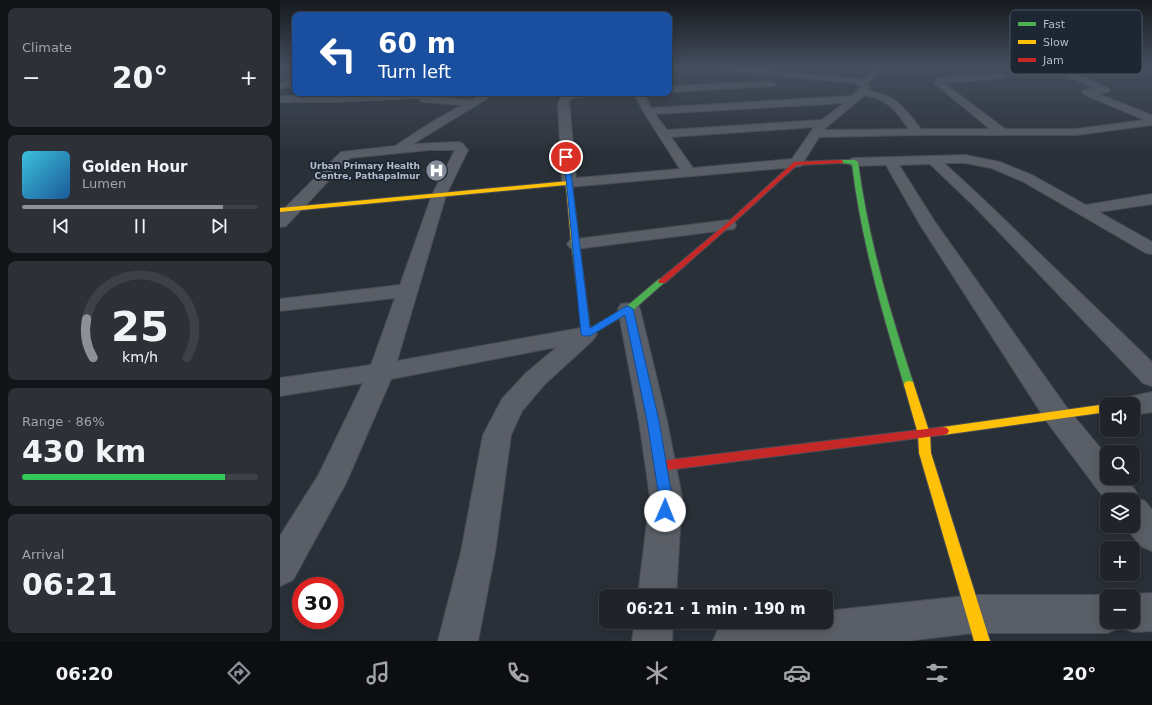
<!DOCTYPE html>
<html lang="en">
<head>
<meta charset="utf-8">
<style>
  :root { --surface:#20242a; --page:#2d3036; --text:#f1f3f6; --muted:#a2a4a8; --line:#3d4147; --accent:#8c9099 }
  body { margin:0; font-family:"DejaVu Sans",sans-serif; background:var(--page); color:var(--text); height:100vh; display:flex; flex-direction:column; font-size:15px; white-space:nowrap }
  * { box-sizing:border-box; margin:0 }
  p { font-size:13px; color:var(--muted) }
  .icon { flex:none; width:22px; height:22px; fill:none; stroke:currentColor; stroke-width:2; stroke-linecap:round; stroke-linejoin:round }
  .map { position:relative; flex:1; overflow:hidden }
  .sheet { display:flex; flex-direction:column; gap:8px; padding:8px; background:#121417; width:280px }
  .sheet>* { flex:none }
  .top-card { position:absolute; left:12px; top:12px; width:380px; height:84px; border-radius:8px; box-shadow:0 2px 10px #0003,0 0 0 1px var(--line); background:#1a4fa0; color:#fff; overflow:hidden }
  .controls { position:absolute; left:820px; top:397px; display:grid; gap:8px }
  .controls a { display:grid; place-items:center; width:40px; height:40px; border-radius:8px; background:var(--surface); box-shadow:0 2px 10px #0003,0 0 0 1px var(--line); font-size:20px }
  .speed { position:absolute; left:12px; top:577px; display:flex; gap:8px; font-size:20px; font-weight:700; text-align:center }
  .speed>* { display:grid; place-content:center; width:52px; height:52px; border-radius:50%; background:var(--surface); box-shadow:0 2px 10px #0003,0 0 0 1px var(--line); line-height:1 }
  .speed .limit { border:6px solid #d22; background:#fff; color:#111 }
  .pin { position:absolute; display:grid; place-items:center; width:34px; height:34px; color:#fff; margin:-17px; border:2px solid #fff; border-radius:50%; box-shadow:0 1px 4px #0007 }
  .me { position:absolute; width:44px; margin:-22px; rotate:1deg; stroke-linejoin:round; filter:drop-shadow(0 0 3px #0008) }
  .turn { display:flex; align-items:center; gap:14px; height:84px; padding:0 20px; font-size:18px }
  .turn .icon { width:52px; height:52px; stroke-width:2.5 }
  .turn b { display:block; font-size:28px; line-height:34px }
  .big { font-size:30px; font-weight:800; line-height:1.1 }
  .sheet .tile { flex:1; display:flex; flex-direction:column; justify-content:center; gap:6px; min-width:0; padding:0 14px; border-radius:8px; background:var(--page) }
  .sheet .dial { align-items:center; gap:0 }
  .dial svg { height:104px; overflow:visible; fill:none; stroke:var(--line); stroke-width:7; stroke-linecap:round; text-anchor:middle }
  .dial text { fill:var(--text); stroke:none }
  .song { display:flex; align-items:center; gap:12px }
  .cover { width:48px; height:48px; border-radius:6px; background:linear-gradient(135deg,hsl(190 70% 55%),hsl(210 70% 35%)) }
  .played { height:4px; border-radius:2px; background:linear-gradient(90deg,var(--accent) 85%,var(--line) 85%) }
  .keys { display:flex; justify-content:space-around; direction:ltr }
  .heat { display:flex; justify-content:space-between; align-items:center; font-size:22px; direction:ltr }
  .charge { height:6px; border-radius:3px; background:linear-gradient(90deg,#34c759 86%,var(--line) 0) }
  .trip { position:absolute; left:319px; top:589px; width:234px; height:40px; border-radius:8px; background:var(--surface); box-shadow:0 2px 10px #0003,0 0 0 1px var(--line); font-weight:800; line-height:40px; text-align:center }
  .menu { display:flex; height:64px; justify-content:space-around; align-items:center; background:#0d0e11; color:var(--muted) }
  .menu .icon { width:28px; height:28px }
  .menu .active { color:var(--accent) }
  .menu b { font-size:18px; color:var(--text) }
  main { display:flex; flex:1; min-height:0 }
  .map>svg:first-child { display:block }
</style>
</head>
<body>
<main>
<section class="sheet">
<div class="tile"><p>Climate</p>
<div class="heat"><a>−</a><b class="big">20°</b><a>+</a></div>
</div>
<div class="tile">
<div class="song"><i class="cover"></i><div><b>Golden Hour</b><p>Lumen</p></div></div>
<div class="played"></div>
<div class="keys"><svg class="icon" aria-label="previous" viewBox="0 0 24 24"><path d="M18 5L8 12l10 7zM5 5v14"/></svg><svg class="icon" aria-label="pause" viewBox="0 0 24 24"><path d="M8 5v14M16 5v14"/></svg><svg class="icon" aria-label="next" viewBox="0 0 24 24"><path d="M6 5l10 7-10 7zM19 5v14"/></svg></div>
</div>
<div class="tile dial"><svg viewBox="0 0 100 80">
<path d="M14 69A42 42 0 1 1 86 69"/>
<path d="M14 69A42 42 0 0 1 9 39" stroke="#8c9099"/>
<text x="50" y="56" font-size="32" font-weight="700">25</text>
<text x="50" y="72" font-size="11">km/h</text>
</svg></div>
<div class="tile"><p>Range · 86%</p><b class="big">430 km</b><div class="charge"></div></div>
<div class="tile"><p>Arrival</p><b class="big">06:21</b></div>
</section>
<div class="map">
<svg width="872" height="641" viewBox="0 0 872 641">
  <rect width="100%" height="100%" fill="#2a3038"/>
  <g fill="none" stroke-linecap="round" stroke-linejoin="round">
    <defs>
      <polygon id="lane" points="599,67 605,67 585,85 581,85 581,83"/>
      <g id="street">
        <path d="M423,67h27l130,12 10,7 -2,4c31,7 34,16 53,39h69l-56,-46 6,-5 62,-5 4,3 -1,2 -61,5 61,46h71l69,-9 -60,-25 -3,-3 2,-2 10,-2 -26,-11 -1,-2 4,-2 37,15 2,2 -2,2 -10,2 54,21v10l-76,10h-158l-99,2 -18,29 -5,1 -227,20 -5,-1 -2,-3 -4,-79c4,-16 23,-11 36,-11l-2,2 -19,3 -4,2 7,78 104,-9 -37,-58 -9,-18h10l7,15 201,-12 9,-9 -6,-4 -11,-1 -137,-13zM585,95c25,6 29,14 44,34l-86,1zM564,103l-22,17 -155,10 -12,-16zM534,127l-22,32 -99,9 -22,-31z"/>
        <polygon points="15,78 15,84 0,89 0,83"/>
        <polygon points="492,81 496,84 495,86 389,92 389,86"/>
        <polygon points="127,93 148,93 149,97 192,100 204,93 216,93 133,144 178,142 182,143 188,150 166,195 117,361 306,327 314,329 317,334 313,340 264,385 242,411 231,435 215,552 198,641 158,641 181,552 203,435 222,399 246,373 277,347 111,379 66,483 13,580 0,586 0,536 39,474 83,383 0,396 0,378 91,365 115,298 0,311 0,299 120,285 152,195 175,150 149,150 70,158 6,226 0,227 0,213 61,152 115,146 150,123 182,105 143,102 140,101 139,98 58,102 0,102 0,96 58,96"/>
        <polygon points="685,155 720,162 752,175 806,205 872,194 872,204 819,212 872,242 872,254 866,253 742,181 711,168 685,163 664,163 703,199 872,362 872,386 863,383 693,205 650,164 619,165 655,222 787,408 827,456 827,478 845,478 855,490 859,499 865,501 872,510 872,551 860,546 845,526 853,526 853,500 827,500 827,502 767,422 639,223 606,165 575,166 570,165 568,162 570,159 575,158"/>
        <polygon points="448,220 454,221 456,225 454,229 296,249 290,248 287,244 290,240 296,239"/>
        <polygon points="349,303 357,304 360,309 387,421 402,497 396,596 358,596 370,497 359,421 338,309 341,304"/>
        <polygon points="872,392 872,412 853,415 853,404 840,404 844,398"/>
        <polygon points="872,593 872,631 853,632 841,627 827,633 694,633 626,641 433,641 439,627 451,622 546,622 546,611 694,595 827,595 830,596 827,596 827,622 853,622 853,596 848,596 853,594"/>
        <polygon points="355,622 393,622 392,641 352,641"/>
      </g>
      <g id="fast">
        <path d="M561,160h14l3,2c10,77 32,150 56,223l-1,3h-8l-1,-3c-22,-73 -43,-146 -52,-221l-13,-1v-2z"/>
        <polygon points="292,239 298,239 299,241 310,328 346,307 379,279 385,279 386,281 352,311 309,336 303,336 291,241"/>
      </g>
      <g id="slow">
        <polygon points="289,181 292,183 299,241 295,243 291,241 286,185 0,212 0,208"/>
        <polygon points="629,381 633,382 634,385 650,434 651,453 710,641 694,641 639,453 638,434 624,385 625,382"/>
        <polygon points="827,404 827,412 663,435 659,434 657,431 659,428 663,427"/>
      </g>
      <g id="jam">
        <polygon points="561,160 563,161 563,163 517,165 450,226 385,283 379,283 378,281 446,224 514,162"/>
        <polygon points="663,427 667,428 669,431 667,434 663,435 380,471 376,470 374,466 376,462 380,461"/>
      </g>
    </defs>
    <use href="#lane" stroke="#484c55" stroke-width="2"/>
    <use href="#street" stroke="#484c55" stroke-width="2"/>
    <use href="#fast" stroke="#484c55" stroke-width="2"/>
    <use href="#slow" stroke="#484c55" stroke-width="2"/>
    <use href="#jam" stroke="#484c55" stroke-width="2"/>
    <use href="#lane" fill="#5a5e66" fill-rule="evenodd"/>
    <use href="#street" fill="#5a5e66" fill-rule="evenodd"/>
    <use href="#fast" fill="#4caf50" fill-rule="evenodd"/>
    <use href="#slow" fill="#ffc107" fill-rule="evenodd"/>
    <use href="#jam" fill="#c62828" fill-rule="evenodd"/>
  </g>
  <linearGradient id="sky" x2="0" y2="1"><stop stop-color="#171a1f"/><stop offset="0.43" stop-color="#444e5e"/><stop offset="1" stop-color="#444e5e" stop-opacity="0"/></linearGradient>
  <rect width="872" height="156" fill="url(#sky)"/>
  <polygon fill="#1a73e8" stroke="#114b97" points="286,155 289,157 310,328 345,307 348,306 353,309 379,421 392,497 391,511 389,515 385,517 380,515 378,511 379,497 367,421 345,315 310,336 303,336 301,334 284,157"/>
  <defs>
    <symbol id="hospital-disc" viewBox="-11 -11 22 22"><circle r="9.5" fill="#848b96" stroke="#1d2633"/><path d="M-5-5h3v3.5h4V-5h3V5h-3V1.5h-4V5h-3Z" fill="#fff"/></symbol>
  </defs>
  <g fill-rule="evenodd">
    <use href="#hospital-disc" x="144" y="158" width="25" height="25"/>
  </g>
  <g text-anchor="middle" stroke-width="4" stroke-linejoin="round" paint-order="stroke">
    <g font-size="9" font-weight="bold" fill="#b4bcc9" stroke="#1d2633" text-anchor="end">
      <text x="140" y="169">Urban Primary Health<tspan x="140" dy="10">Centre, Pathapalmur</tspan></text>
    </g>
  </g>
  <rect x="730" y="10" width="132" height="64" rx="6" fill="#1d2633" stroke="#4a5360" stroke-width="1"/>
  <rect x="738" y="22" width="18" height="4" fill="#4caf50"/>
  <rect x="738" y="40" width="18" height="4" fill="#ffc107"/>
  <rect x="738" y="58" width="18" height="4" fill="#c62828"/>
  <g font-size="11" fill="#b4bcc9">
    <text x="763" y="28">Fast</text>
    <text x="763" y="46">Slow</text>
    <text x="763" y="64">Jam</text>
  </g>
</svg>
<div class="controls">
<a><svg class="icon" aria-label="sound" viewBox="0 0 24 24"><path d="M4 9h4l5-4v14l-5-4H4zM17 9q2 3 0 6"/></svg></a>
<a><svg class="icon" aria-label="search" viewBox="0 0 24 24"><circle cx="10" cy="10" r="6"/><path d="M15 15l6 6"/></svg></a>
<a><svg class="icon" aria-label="layers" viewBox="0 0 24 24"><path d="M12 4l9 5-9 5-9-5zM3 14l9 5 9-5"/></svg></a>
<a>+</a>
<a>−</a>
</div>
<div class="speed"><div class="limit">30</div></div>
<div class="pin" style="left:286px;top:157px;background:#d93025"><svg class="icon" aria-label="arrive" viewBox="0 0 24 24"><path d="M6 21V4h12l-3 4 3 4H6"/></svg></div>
<svg class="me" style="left:385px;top:511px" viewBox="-20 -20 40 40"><circle r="19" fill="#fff"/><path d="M0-13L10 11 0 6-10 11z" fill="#1a73e8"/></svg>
<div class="trip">06:21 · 1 min · 190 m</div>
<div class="top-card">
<div class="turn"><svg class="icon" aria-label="left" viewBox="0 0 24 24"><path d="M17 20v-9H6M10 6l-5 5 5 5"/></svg><div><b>60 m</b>Turn left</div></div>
</div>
</div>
</main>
<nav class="menu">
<b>06:20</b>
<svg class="icon active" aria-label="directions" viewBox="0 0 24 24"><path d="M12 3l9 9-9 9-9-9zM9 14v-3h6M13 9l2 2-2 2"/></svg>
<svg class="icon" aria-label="music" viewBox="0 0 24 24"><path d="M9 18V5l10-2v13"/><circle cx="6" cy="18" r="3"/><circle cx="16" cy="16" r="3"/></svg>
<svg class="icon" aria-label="phone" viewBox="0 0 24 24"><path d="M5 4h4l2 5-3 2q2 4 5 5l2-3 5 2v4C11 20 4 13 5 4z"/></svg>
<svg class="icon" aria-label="climate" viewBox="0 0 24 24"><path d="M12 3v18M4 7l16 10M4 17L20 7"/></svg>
<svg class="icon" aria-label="car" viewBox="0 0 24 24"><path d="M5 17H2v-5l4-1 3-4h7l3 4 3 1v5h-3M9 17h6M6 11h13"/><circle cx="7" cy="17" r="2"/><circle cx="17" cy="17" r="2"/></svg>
<svg class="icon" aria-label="filters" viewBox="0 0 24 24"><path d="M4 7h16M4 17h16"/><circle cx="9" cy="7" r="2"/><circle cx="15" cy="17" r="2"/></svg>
<b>20°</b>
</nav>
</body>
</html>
